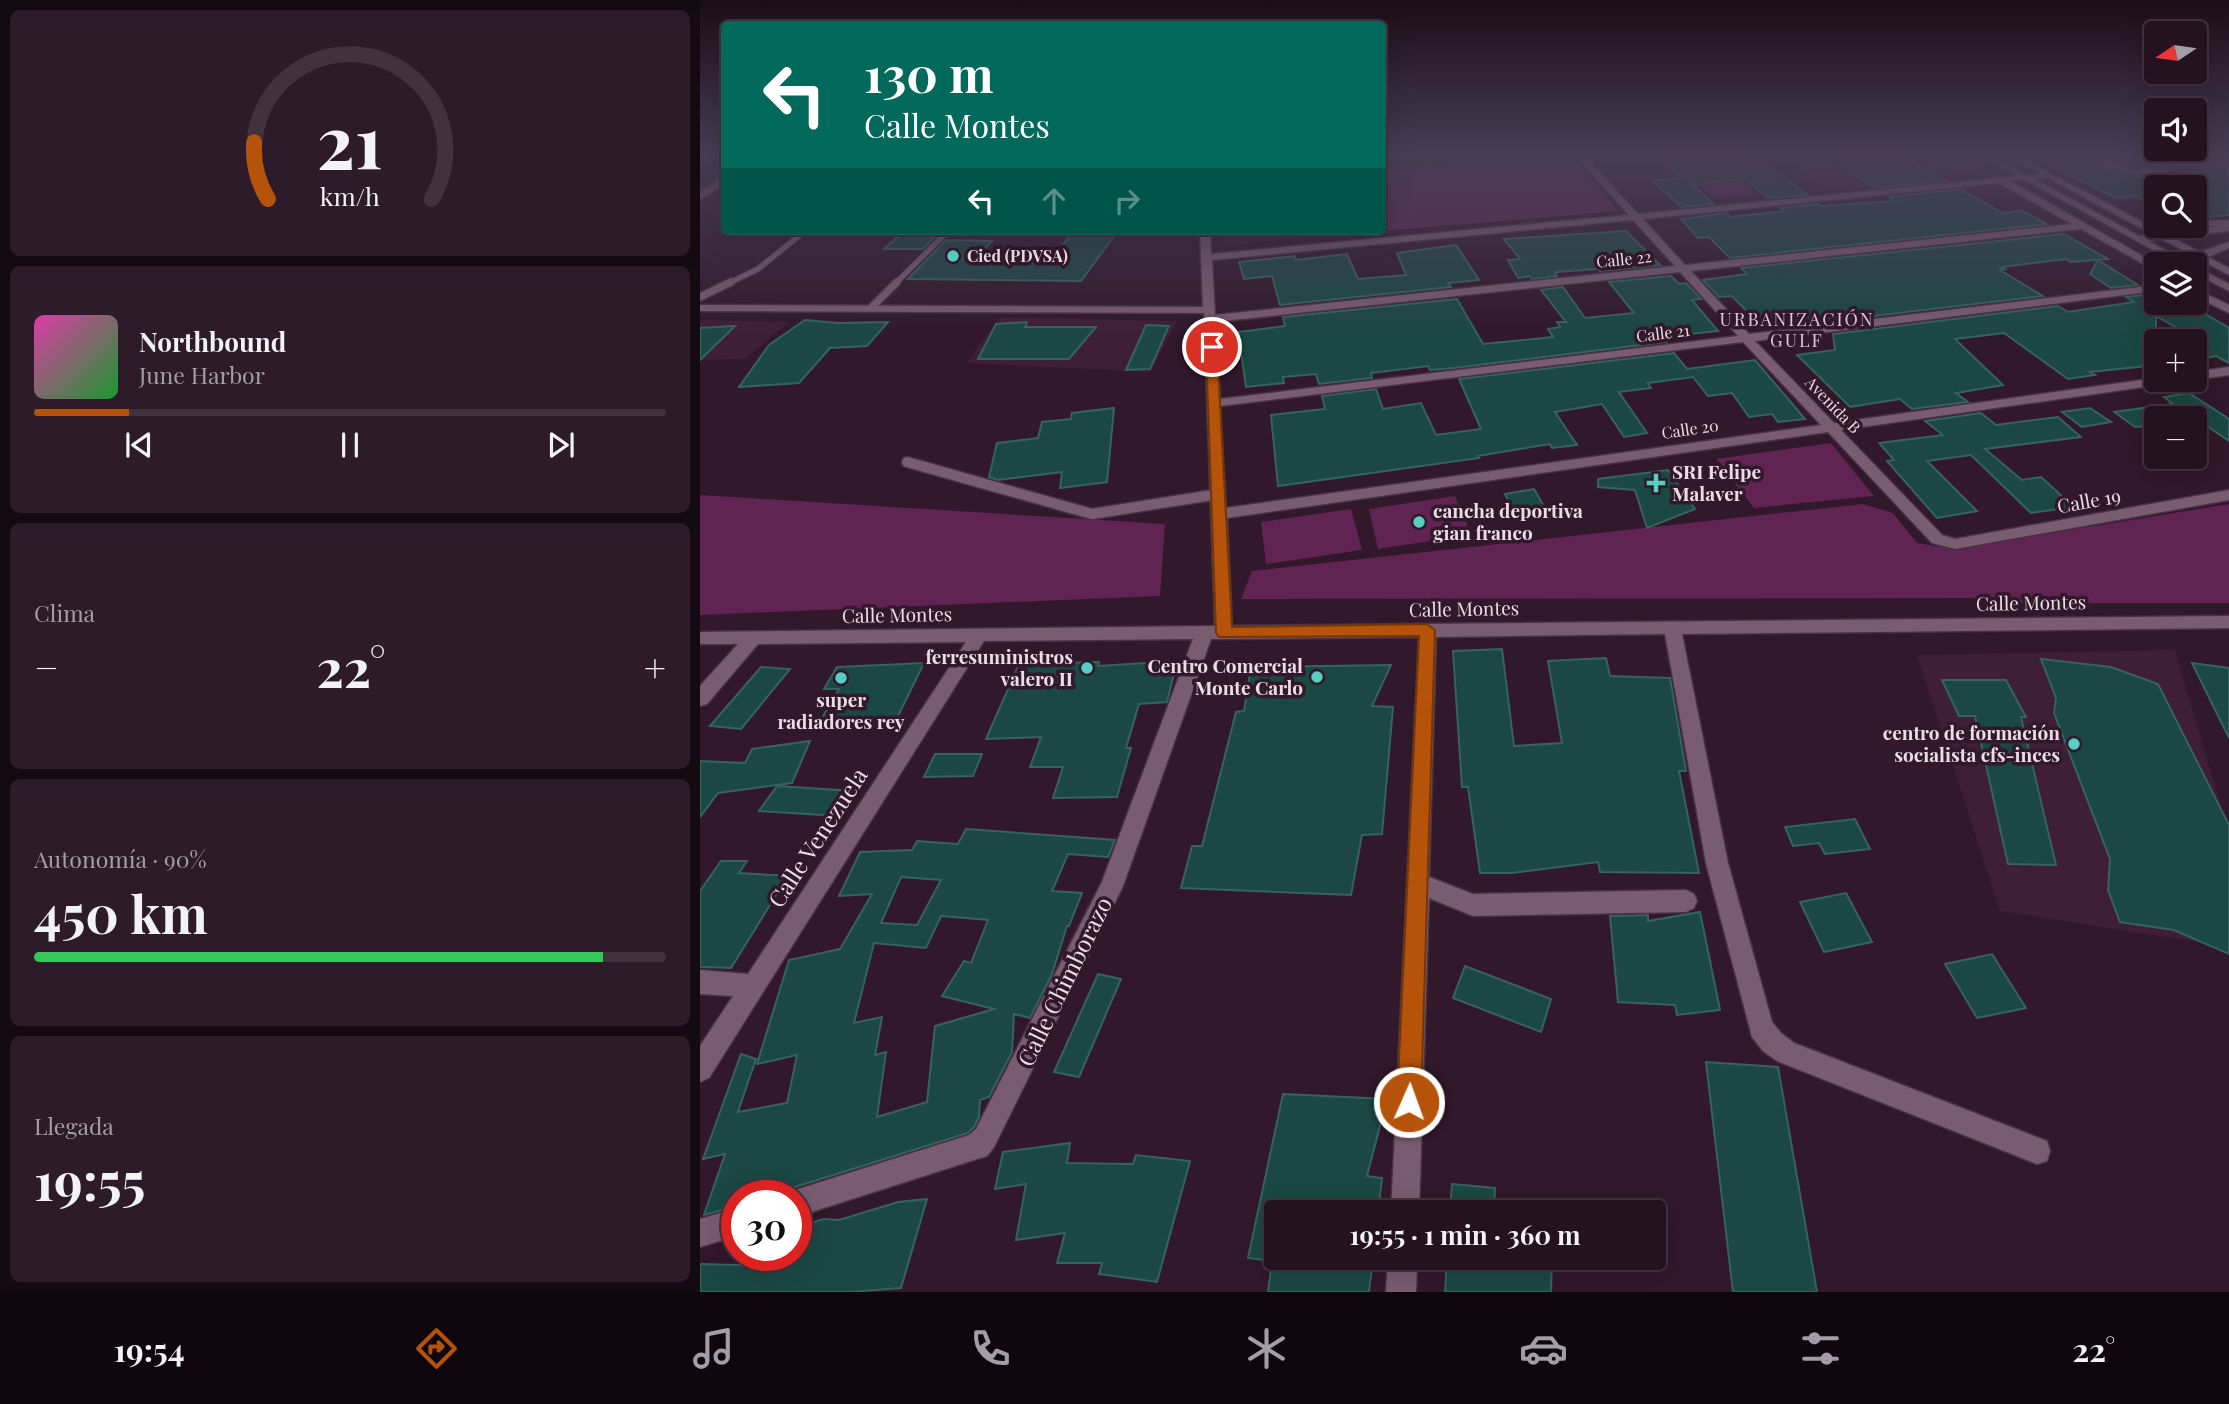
<!DOCTYPE html>
<html lang="es">
<head>
<meta charset="utf-8">
<style>
  :root { --surface:#251220; --page:#2d1b29; --text:#f1f3f6; --muted:#a39ea5; --line:#42323e; --accent:#b45309 }
  body { margin:0; font-family:"Playfair Display",serif; background:var(--page); color:var(--text); height:100vh; display:flex; flex-direction:column; font-size:26px; white-space:nowrap }
  * { box-sizing:border-box; margin:0 }
  p { font-size:23px; color:var(--muted) }
  .icon { flex:none; width:38px; height:38px; fill:none; stroke:currentColor; stroke-width:2; stroke-linecap:round; stroke-linejoin:round }
  .map { position:relative; flex:1; overflow:hidden }
  .details { display:flex; flex-direction:column; gap:10px; padding:10px; background:#140a12; width:700px }
  .details>* { flex:none }
  .hud { position:absolute; left:21px; top:21px; width:665px; height:214px; border-radius:7px; box-shadow:0 7px 28px #0002,0 0 0 2px var(--line); background:#00695c; color:#fff; overflow:hidden }
  .needle { width:46px; rotate:257deg }
  .fabs { position:absolute; left:1444px; top:21px; display:grid; gap:14px }
  .fabs a { display:grid; place-items:center; width:63px; height:63px; border-radius:7px; background:var(--surface); box-shadow:0 7px 28px #0002,0 0 0 2px var(--line); font-size:35px }
  .speed { position:absolute; left:21px; top:1180px; display:flex; gap:14px; font-size:35px; font-weight:700; text-align:center }
  .speed>* { display:grid; place-content:center; width:91px; height:91px; border-radius:50%; background:var(--surface); box-shadow:0 7px 28px #0002,0 0 0 2px var(--line); line-height:1 }
  .speed .limit { border:10px solid #d22; background:#fff; color:#111 }
  .pin { position:absolute; display:grid; place-items:center; width:60px; height:60px; color:#fff; margin:-30px; border:4px solid #fff; border-radius:50%; box-shadow:0 2px 7px #0007 }
  .me { position:absolute; width:77px; margin:-38px; rotate:2deg; stroke-linejoin:round; filter:drop-shadow(0 0 5px #0008) }
  .turn { display:flex; align-items:center; gap:24px; height:147px; padding:0 28px; font-size:32px }
  .turn .icon { width:91px; height:91px; stroke-width:2.5 }
  .turn b { display:block; font-size:49px; line-height:60px }
  .lanes { display:flex; align-items:center; height:66px; padding:0 28px; background:#0003; justify-content:center; gap:35px; direction:ltr }
  .lanes .off { opacity:.35 }
  .big { font-size:52px; font-weight:700; line-height:1.1 }
  .details .tile { flex:1; display:flex; flex-direction:column; justify-content:center; gap:10px; min-width:0; padding:0 24px; border-radius:10px; background:var(--page) }
  .details .dial { align-items:center; gap:0 }
  .dial svg { height:182px; overflow:visible; fill:none; stroke:var(--line); stroke-width:7; stroke-linecap:round; text-anchor:middle }
  .dial text { fill:var(--text); stroke:none }
  .song { display:flex; align-items:center; gap:21px }
  .cover { width:84px; height:84px; border-radius:10px; background:linear-gradient(135deg,hsl(320 70% 55%),hsl(130 70% 35%)) }
  .played { height:7px; border-radius:4px; background:linear-gradient(90deg,var(--accent) 15%,var(--line) 15%) }
  .keys { display:flex; justify-content:space-around; direction:ltr }
  .heat { display:flex; justify-content:space-between; align-items:center; font-size:38px; direction:ltr }
  .charge { height:10px; border-radius:5px; background:linear-gradient(90deg,#34c759 90%,var(--line) 0) }
  .trip { position:absolute; left:564px; top:1200px; width:402px; height:70px; border-radius:7px; background:var(--surface); box-shadow:0 7px 28px #0002,0 0 0 2px var(--line); font-weight:700; line-height:70px; text-align:center }
  .menu { display:flex; height:112px; justify-content:space-around; align-items:center; background:#0f070d; color:var(--muted) }
  .menu .icon { width:49px; height:49px }
  .menu .on { color:var(--accent) }
  .menu b { font-size:32px; color:var(--text) }
  main { display:flex; flex:1; min-height:0 }
  .map>svg:first-child { display:block }
</style>
</head>
<body>
<main>
<section class="details">
<div class="tile dial"><svg viewBox="0 0 100 80">
<path d="M14 69A42 42 0 1 1 86 69"/>
<path d="M14 69A42 42 0 0 1 8 44" stroke="#b45309"/>
<text x="50" y="56" font-size="32" font-weight="700">21</text>
<text x="50" y="72" font-size="11">km/h</text>
</svg></div>
<div class="tile">
<div class="song"><i class="cover"></i><div><b>Northbound</b><p>June Harbor</p></div></div>
<div class="played"></div>
<div class="keys"><svg class="icon" aria-label="previous" viewBox="0 0 24 24"><path d="M18 5L8 12l10 7zM5 5v14"/></svg><svg class="icon" aria-label="pause" viewBox="0 0 24 24"><path d="M8 5v14M16 5v14"/></svg><svg class="icon" aria-label="next" viewBox="0 0 24 24"><path d="M6 5l10 7-10 7zM19 5v14"/></svg></div>
</div>
<div class="tile"><p>Clima</p>
<div class="heat"><a>−</a><b class="big">22°</b><a>+</a></div>
</div>
<div class="tile"><p>Autonomía · 90%</p><b class="big">450 km</b><div class="charge"></div></div>
<div class="tile"><p>Llegada</p><b class="big">19:55</b></div>
</section>
<div class="map">
<svg width="1529" height="1292" viewBox="0 0 1529 1292">
  <rect width="100%" height="100%" fill="#31182b"/>
  <g fill="#3e1f36">
    <polygon points="1077,155 1184,155 1223,180 1122,189"/>
    <polygon points="1189,155 1274,155 1304,172 1227,178"/>
    <polygon points="524,231 599,231 600,238 525,245"/>
    <polygon points="300,317 477,321 451,372 266,363"/>
    <polygon points="0,320 89,322 45,359 0,360"/>
    <polygon points="1475,650 1529,834 1529,947 1300,911 1217,655"/>
  </g>
  <g fill="#602352">
    <polygon points="710,155 852,155 748,161"/>
    <polygon points="872,155 918,211 683,231 683,170"/>
    <polygon points="1041,180 1057,194 1014,198 998,184"/>
    <polygon points="1131,443 1174,496 1054,508 1016,459"/>
    <polygon points="0,495 465,524 460,596 0,615"/>
    <polygon points="755,496 771,535 678,549 669,509"/>
    <polygon points="1163,504 1193,513 1217,543 1254,549 1529,504 1529,603 1287,603 1283,598 541,599 552,571"/>
    <polygon points="651,509 662,550 566,564 561,522"/>
  </g>
  <g fill="#1b4843" stroke="#36635e" stroke-width="2" fill-rule="evenodd">
    <polygon points="957,155 1055,155 1107,195 1068,198 1045,179 992,185 1014,204 981,207 953,181 982,178"/>
    <polygon points="1126,155 1201,155 1246,181 1175,188"/>
    <polygon points="1486,155 1529,155 1529,157 1431,166 1417,160"/>
    <polygon points="1395,162 1429,177 1456,175 1456,207 1436,196 1417,198 1351,166"/>
    <polygon points="1529,169 1529,215 1494,218 1494,185 1470,174"/>
    <polygon points="1261,189 1302,213 1323,211 1347,224 1030,258 1009,237 998,238 981,219 1026,213 1030,217 1084,211 1080,208 1119,204 1122,206 1195,201 1189,197"/>
    <polygon points="240,231 223,249 184,249 203,232"/>
    <polygon points="374,231 417,232 381,281 208,279 246,240 292,241 272,262 348,263"/>
    <polygon points="926,231 960,265 900,271 898,269 855,272 857,276 832,279 830,276 818,278 808,260 820,259 804,239"/>
    <polygon points="1364,234 1408,259 1371,262 1366,259 1301,267 1305,269 1300,270 1343,296 1131,321 1131,318 1061,326 1032,296 1019,297 1003,280 1047,274 1041,268"/>
    <polygon points="756,245 779,280 748,283 751,287 580,305 572,276 544,279 539,262 595,256 596,260 647,254 658,279 706,275 697,253"/>
    <polygon points="1398,260 1438,285 1411,288 1390,274"/>
    <polygon points="971,276 979,284 986,283 1001,299 992,300 1018,331 962,337 966,342 754,368 730,370 728,366 671,373 672,378 619,384 616,374 583,377 584,383 546,387 538,332 585,326 583,317 757,299 783,344 853,337 848,329 860,327 857,322 866,322 841,290 863,287 885,318 934,313 909,282"/>
    <polygon points="1453,294 1456,296 1456,303 1467,303 1474,307 1490,305 1529,328 1529,363 1516,356 1494,360 1494,338 1456,316 1456,365 1390,372 1395,375 1368,379 1304,333 1255,339 1303,385 1256,393 1268,402 1212,409 1200,399 1150,407 1097,355 1135,350 1133,334 1358,306 1368,312 1434,302 1426,297"/>
    <polygon points="105,320 138,323 188,322 167,346 130,348 99,383 39,387 69,345"/>
    <polygon points="327,322 325,327 396,327 369,359 278,359 296,324"/>
    <polygon points="446,325 469,326 450,369 426,370"/>
    <polygon points="35,326 0,360 0,328"/>
    <polygon points="974,353 987,369 1055,360 1105,419 1078,422 1072,414 1049,417 1032,393 1008,396 993,377 948,383 951,388 919,392 947,433 924,437 902,404 855,412 877,445 852,448 850,444 778,456 779,458 578,486 571,415 625,409 622,396 676,389 683,409 721,403 736,435 781,429 759,379"/>
    <polygon points="1489,393 1529,419 1529,441 1495,418 1456,418 1456,425 1435,427 1414,412 1473,404 1464,397"/>
    <polygon points="414,408 407,482 360,488 362,472 298,480 289,477 297,443 338,438 342,422 371,419 372,413"/>
    <polygon points="1390,408 1411,422 1382,427 1362,412"/>
    <polygon points="1281,413 1296,425 1358,417 1381,437 1285,449 1322,480 1341,477 1374,507 1331,513 1271,455 1227,461 1277,511 1237,518 1187,461 1194,460 1179,443 1243,435 1225,421"/>
    <polygon points="968,470 995,509 947,528 935,490 898,487 898,479"/>
    <polygon points="834,489 845,508 815,514 805,494"/>
    <polygon points="802,649 814,746 862,743 848,661 906,658 910,676 970,678 986,771 979,771 999,873 900,872 898,862 812,873 780,873 768,787 762,787 753,651"/>
    <polygon points="1341,659 1411,667 1458,684 1529,825 1529,954 1474,930 1420,922 1408,890 1410,859 1354,713 1356,698"/>
    <polygon points="477,661 467,702 439,704 426,748 431,748 417,797 353,798 363,767 330,767 341,737 286,739 319,664 399,662 398,666"/>
    <polygon points="224,663 196,720 119,723 139,689 124,689 137,667"/>
    <polygon points="1492,663 1529,668 1529,738"/>
    <polygon points="691,665 672,706 693,707 682,834 662,835 651,895 481,888 492,846 502,846 536,712 544,711 551,667"/>
    <polygon points="61,667 90,669 41,729 10,726"/>
    <polygon points="1242,680 1306,680 1326,717 1321,717 1356,865 1308,864 1275,716 1259,716"/>
    <polygon points="110,741 92,783 18,793 0,817 0,761 45,763 52,749"/>
    <polygon points="235,754 282,754 273,776 224,777"/>
    <polygon points="77,786 154,791 138,816 59,811"/>
    <polygon points="1155,819 1170,849 1125,854 1119,843 1093,846 1085,827"/>
    <path d="M266,829l149,11 -7,17 -40,-3 -16,37 30,2 -13,33h-2l-15,48 -22,44 -16,-4 -2,38 -23,45 -9,3 -1,17 -5,10 -6,6 -183,57 -3,5h-45v11l-33,9 21,-61 -22,5 38,-105 15,5 -18,53 49,-9 10,-48 -40,9 32,-104 51,-11 32,-55 -33,2 21,-44 52,-2 5,-9 41,3zM201,877l40,3 -24,45 -36,-2zM241,916l47,4 -17,43 -7,-2 -22,35 52,13 -59,17 -8,76 -50,15 9,-65 -11,3 7,-38 -28,6 20,-80 52,5z"/>
    <polygon points="21,861 47,861 39,873 88,876 31,968 0,967 0,891"/>
    <polygon points="1146,893 1172,942 1124,952 1100,902"/>
    <polygon points="1000,912 1020,1010 977,1015 975,1005 918,1002 910,916 948,915 948,921"/>
    <polygon points="1292,954 1326,1008 1277,1018 1245,964"/>
    <polygon points="765,966 851,999 841,1032 753,998"/>
    <polygon points="398,974 421,979 379,1077 354,1072"/>
    <polygon points="1006,1062 1078,1067 1117,1292 1033,1292"/>
    <polygon points="583,1094 687,1099 667,1176 682,1178 678,1213 576,1213 576,1258 673,1258 669,1292 568,1292 572,1261 548,1258"/>
    <polygon points="370,1143 367,1163 433,1164 436,1155 490,1161 457,1282 399,1274 402,1263 357,1263 365,1233 316,1240 326,1184 295,1189 303,1152"/>
    <polygon points="752,1184 795,1188 794,1213 750,1213"/>
    <polygon points="227,1199 201,1288 150,1292 0,1292 0,1264 74,1266 77,1255 96,1255 96,1227 124,1219 139,1220 198,1202"/>
    <polygon points="747,1258 852,1258 851,1292 745,1292"/>
  </g>
  <g fill="none" stroke-linecap="round" stroke-linejoin="round">
    <defs>
      <g id="lane-far2">
        <polyline points="27,284 58,269 105,231"/>
        <polyline points="195,284 248,231"/>
      </g>
      <g id="lane-far1">
        <polyline points="0,297 31,282"/>
        <polyline points="171,308 197,282"/>
      </g>
      <polyline id="lane" points="207,462 392,514 519,494"/>
      <g id="street">
        <path d="M875,155h9l54,59 412,-41 -3,5 -37,3 147,83 -1,7 -75,-42 -390,42 58,63 407,-49v6l-401,50 79,82 322,-45v2h15l-6,4 -324,46 101,105 13,4 274,-49v10l-274,49 -23,-6 -104,-111 -601,86 5,108 997,-10v12l-547,6 46,229 44,159 9,11 13,10 253,98 3,10 -3,10 -10,3 -260,-103 -14,-10 -11,-14 -46,-174 -41,-229 -229,3 -7,240 44,17 213,-4 8,4 3,7 -3,7 -8,4 -213,4 -44,-18 -10,315h-28l28,-576 -208,2 -88,247 -129,261 -7,9 -10,3 -181,58v-22h-11l1,-2 183,-58 7,-6 126,-247 91,-243 -209,2 -275,437 -9,4v-36l33,-50 -33,-2v-24l48,4 218,-332 -208,2 -51,60 -7,2v-20l38,-42h-38v-12l515,-6 -11,-313 -504,-2v-6l503,2 -3,-76h10l1,23 418,-39zM1299,183l73,41 -387,41 -42,-46zM933,220l42,46 -460,49 -3,-55zM980,272l58,64 -518,63 -5,-77zM1043,342l78,83 -595,83 -6,-102z"/>
        <polygon points="1385,155 1396,155 1431,169 1529,160 1529,166 1430,175"/>
        <polygon points="21,178 24,178 24,184 0,199 0,192"/>
        <polygon points="1529,225 1529,231 1439,242 1434,239 1439,236"/>
        <polygon points="1494,288 1529,305 1529,313 1494,296"/>
        <polygon points="1529,367 1529,375 1494,380 1494,372"/>
        <polygon points="37,1208 37,1236 0,1247 0,1219"/>
        <polygon points="688,1258 717,1258 716,1292 686,1292"/>
      </g>
      <g id="secondary">
        <polygon points="1280,155 1290,155 1491,264 1479,264"/>
        <polygon points="1305,155 1315,155 1500,252 1529,242 1529,248 1508,257 1529,268 1529,275"/>
        <polygon points="1529,220 1529,226 1490,226 1494,226 1494,221"/>
        <polygon points="1494,266 1529,284 1529,291 1494,273"/>
      </g>
    </defs>
    <use href="#lane-far2" stroke="#473342" stroke-width="7"/>
    <use href="#lane-far1" stroke="#473342" stroke-width="10"/>
    <use href="#lane" stroke="#473342" stroke-width="13"/>
    <use href="#street" stroke="#473342" stroke-width="3"/>
    <use href="#secondary" stroke="#473342" stroke-width="3"/>
    <use href="#lane-far2" stroke="#7a5c71" stroke-width="5"/>
    <use href="#lane-far1" stroke="#7a5c71" stroke-width="7"/>
    <use href="#lane" stroke="#7a5c71" stroke-width="10"/>
    <use href="#street" fill="#7a5c71" fill-rule="evenodd"/>
    <use href="#secondary" fill="#7a5c71" fill-rule="evenodd"/>
  </g>
  <linearGradient id="sky" x2="0" y2="1"><stop stop-color="#1b0d18"/><stop offset="0.46" stop-color="#483d55"/><stop offset="1" stop-color="#483d55" stop-opacity="0"/></linearGradient>
  <rect width="1529" height="336" fill="url(#sky)"/>
  <polygon fill="#b45309" stroke="#753606" stroke-width="2" points="512,344 517,347 532,627 727,624 735,630 721,1102 717,1111 709,1114 700,1111 697,1102 719,636 519,637 516,633 506,347"/>
  <g fill="#57cec2" stroke="#31182b" stroke-width="2.5">
    <circle cx="253" cy="256" r="7"/>
    <path d="M952.5 472.5h7v7h7v7h-7v7h-7v-7h-7v-7h7z"/>
    <circle cx="719" cy="522" r="7"/>
    <circle cx="387" cy="668" r="7"/>
    <circle cx="617" cy="677" r="7"/>
    <circle cx="141" cy="678" r="7"/>
    <circle cx="1374" cy="744" r="7"/>
  </g>
  <g text-anchor="middle" stroke-width="7" stroke-linejoin="round" paint-order="stroke">
    <g font-size="16" font-weight="bold" fill="#eddce8" stroke="#31182b" text-anchor="start">
      <text x="267" y="262">Cied (PDVSA)</text>
    </g>
    <g font-size="16" fill="#eddce8" stroke="#31182b">
      <text transform="translate(924 259) rotate(-6)" y="6">Calle 22</text>
      <text transform="translate(963 333) rotate(-7)" y="6">Calle 21</text>
      <text transform="translate(1133 405) rotate(46)" y="6">Avenida B</text>
      <text transform="translate(990 429) rotate(-8)" y="6">Calle 20</text>
    </g>
    <g font-size="18" letter-spacing="2" fill="#e2c0d8" stroke="#31182b">
      <text x="1097" y="326">URBANIZACIÓN<tspan x="1097" dy="21">GULF</tspan></text>
    </g>
    <g font-size="19" font-weight="bold" fill="#eddce8" stroke="#31182b" text-anchor="end">
      <text x="972" y="479" text-anchor="start">SRI Felipe<tspan x="972" dy="22">Malaver</tspan></text>
      <text x="733" y="518" text-anchor="start">cancha deportiva<tspan x="733" dy="22">gian franco</tspan></text>
      <text x="373" y="664">ferresuministros<tspan x="373" dy="22">valero II</tspan></text>
      <text x="603" y="673">Centro Comercial<tspan x="603" dy="22">Monte Carlo</tspan></text>
      <text x="141" y="707" text-anchor="middle">super<tspan x="141" dy="22">radiadores rey</tspan></text>
      <text x="1360" y="740">centro de formación<tspan x="1360" dy="22">socialista cfs-inces</tspan></text>
    </g>
    <g font-size="19" fill="#eddce8" stroke="#31182b">
      <text transform="translate(1389 501) rotate(-10)" y="7">Calle 19</text>
      <text transform="translate(1331 603) rotate(-1)" y="7">Calle Montes</text>
      <text transform="translate(764 609) rotate(-1)" y="7">Calle Montes</text>
      <text transform="translate(197 615) rotate(-1)" y="7">Calle Montes</text>
    </g>
    <g font-size="23" fill="#eddce8" stroke="#31182b">
      <text transform="translate(118 838) rotate(-57)" y="8">Calle Venezuela</text>
      <text transform="translate(365 982) rotate(-64)" y="8">Calle Chimborazo</text>
    </g>
  </g>
</svg>
<div class="fabs">
<a><svg class="needle" viewBox="-14 -14 28 28"><path d="M0-13l5 13h-10z" fill="#e53935"/><path d="M0 13l5-13h-10z" fill="#a39ea5"/></svg></a>
<a><svg class="icon" aria-label="sound" viewBox="0 0 24 24"><path d="M4 9h4l5-4v14l-5-4H4zM17 9q2 3 0 6"/></svg></a>
<a><svg class="icon" aria-label="search" viewBox="0 0 24 24"><circle cx="10" cy="10" r="6"/><path d="M15 15l6 6"/></svg></a>
<a><svg class="icon" aria-label="layers" viewBox="0 0 24 24"><path d="M12 4l9 5-9 5-9-5zM3 14l9 5 9-5"/></svg></a>
<a>+</a>
<a>−</a>
</div>
<div class="speed"><div class="limit">30</div></div>
<div class="pin" style="left:512px;top:347px;background:#d93025"><svg class="icon" aria-label="arrive" viewBox="0 0 24 24"><path d="M6 21V4h12l-3 4 3 4H6"/></svg></div>
<svg class="me" style="left:709px;top:1102px" viewBox="-20 -20 40 40"><circle r="17" fill="#b45309" stroke="#fff" stroke-width="3"/><path d="M0-11L8 9 0 5-8 9z" fill="#fff"/></svg>
<div class="trip">19:55 · 1 min · 360 m</div>
<div class="hud">
<div class="turn"><svg class="icon" aria-label="left" viewBox="0 0 24 24"><path d="M17 20v-9H6M10 6l-5 5 5 5"/></svg><div><b>130 m</b>Calle Montes</div></div>
<div class="lanes"><svg class="icon" aria-label="left" viewBox="0 0 24 24"><path d="M17 20v-9H6M10 6l-5 5 5 5"/></svg><svg class="icon off" aria-label="ahead" viewBox="0 0 24 24"><path d="M12 20V5M6 11l6-6 6 6"/></svg><svg class="icon off" aria-label="right" viewBox="0 0 24 24"><path d="M7 20v-9h11M14 6l5 5-5 5"/></svg></div>
</div>
</div>
</main>
<nav class="menu">
<b>19:54</b>
<svg class="icon on" aria-label="directions" viewBox="0 0 24 24"><path d="M12 3l9 9-9 9-9-9zM9 14v-3h6M13 9l2 2-2 2"/></svg>
<svg class="icon" aria-label="music" viewBox="0 0 24 24"><path d="M9 18V5l10-2v13"/><circle cx="6" cy="18" r="3"/><circle cx="16" cy="16" r="3"/></svg>
<svg class="icon" aria-label="phone" viewBox="0 0 24 24"><path d="M5 4h4l2 5-3 2q2 4 5 5l2-3 5 2v4C11 20 4 13 5 4z"/></svg>
<svg class="icon" aria-label="climate" viewBox="0 0 24 24"><path d="M12 3v18M4 7l16 10M4 17L20 7"/></svg>
<svg class="icon" aria-label="car" viewBox="0 0 24 24"><path d="M5 17H2v-5l4-1 3-4h7l3 4 3 1v5h-3M9 17h6M6 11h13"/><circle cx="7" cy="17" r="2"/><circle cx="17" cy="17" r="2"/></svg>
<svg class="icon" aria-label="filters" viewBox="0 0 24 24"><path d="M4 7h16M4 17h16"/><circle cx="9" cy="7" r="2"/><circle cx="15" cy="17" r="2"/></svg>
<b>22°</b>
</nav>
</body>
</html>
